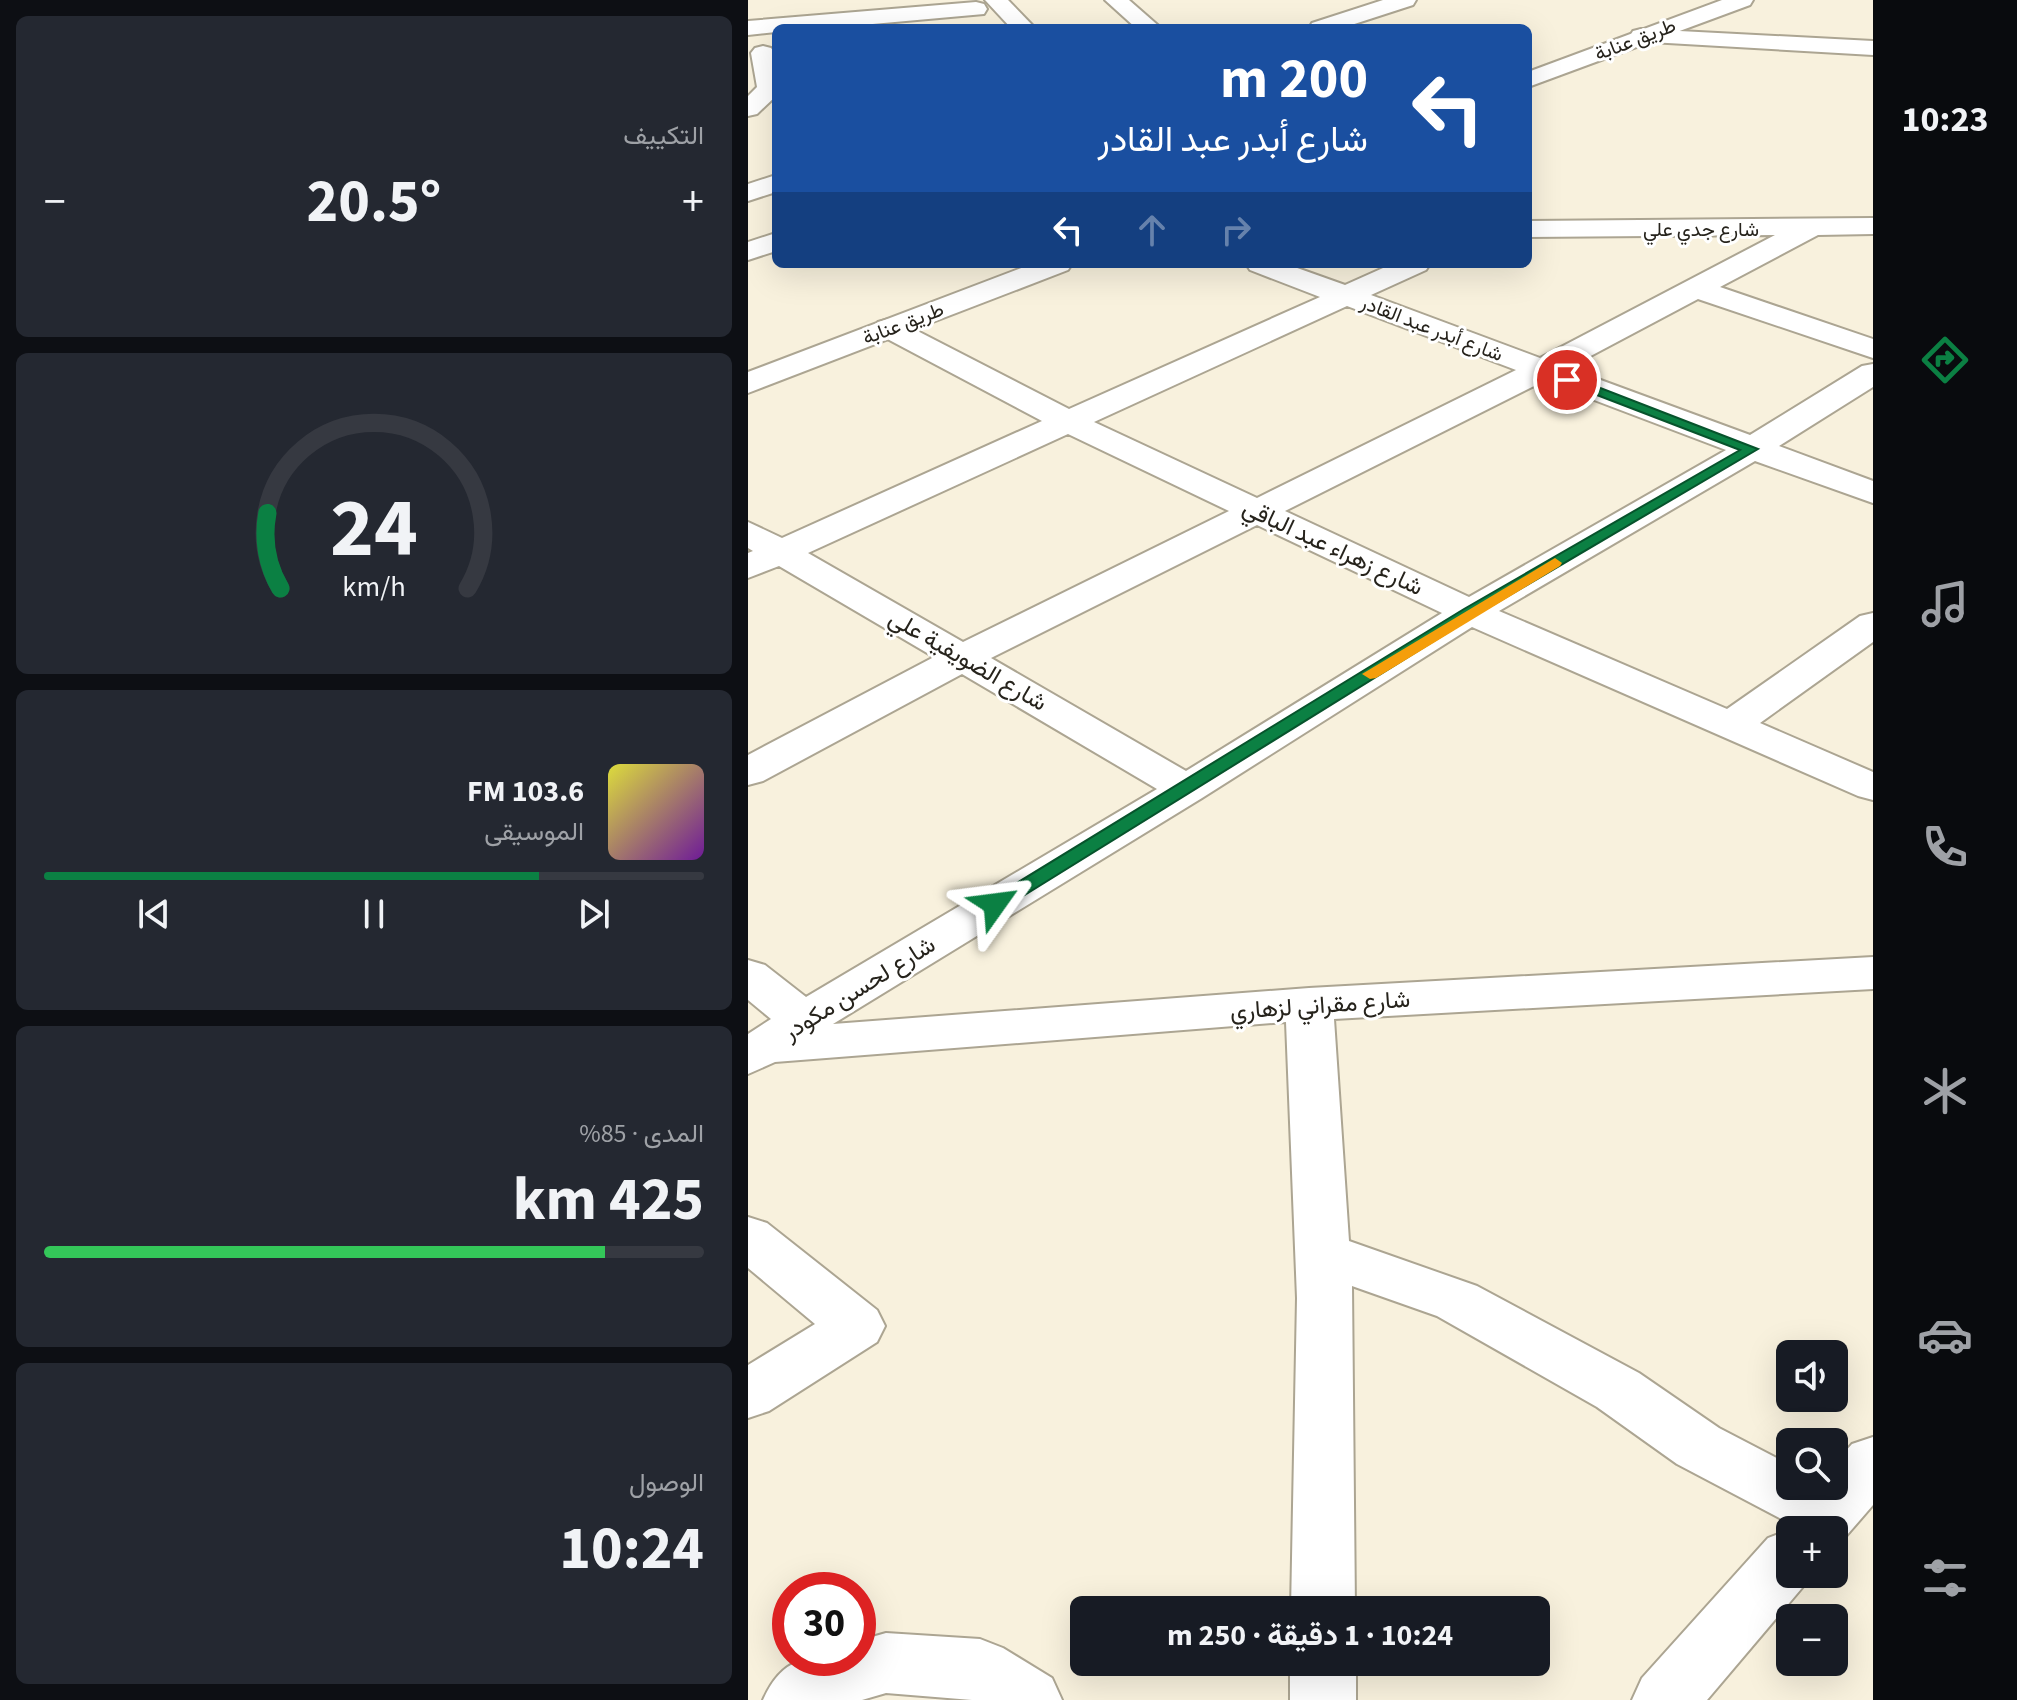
<!DOCTYPE html>
<html lang="ar">
<head>
<meta charset="utf-8">
<style>
  :root { --surface:#171b24; --page:#242831; --text:#f1f3f6; --muted:#9ea1a6; --line:#363941; --accent:#0b8043 }
  body { margin:0; font-family:"Source Sans 3",Vazirmatn,sans-serif; background:var(--page); color:var(--text); direction:rtl; height:100vh; display:flex; flex-direction:column; font-size:30px; white-space:nowrap }
  * { box-sizing:border-box; margin:0 }
  p { font-size:26px; color:var(--muted) }
  .icon { flex:none; width:44px; height:44px; fill:none; stroke:currentColor; stroke-width:2; stroke-linecap:round; stroke-linejoin:round }
  .map { position:relative; flex:1; overflow:hidden; direction:ltr }
  .sheet { display:flex; flex-direction:column; gap:16px; padding:16px; background:#0d0f14; width:748px }
  .sheet>* { flex:none }
  .top-card { position:absolute; left:24px; top:24px; width:760px; height:244px; border-radius:12px; box-shadow:0 8px 32px #0002; direction:rtl; background:#1a4fa0; color:#fff; overflow:hidden }
  .buttons { position:absolute; left:1028px; top:1340px; display:grid; gap:16px }
  .buttons a { display:grid; place-items:center; width:72px; height:72px; border-radius:12px; background:var(--surface); box-shadow:0 8px 32px #0002; font-size:40px }
  .speed { position:absolute; left:24px; top:1572px; display:flex; gap:16px; font-size:40px; font-weight:700; text-align:center }
  .speed>* { display:grid; place-content:center; width:104px; height:104px; border-radius:50%; background:var(--surface); box-shadow:0 8px 32px #0002; line-height:1 }
  .speed .limit { border:12px solid #d22; background:#fff; color:#111 }
  .pin { position:absolute; display:grid; place-items:center; width:68px; height:68px; color:#fff; margin:-34px; border:4px solid #fff; border-radius:50%; box-shadow:0 2px 8px #0007 }
  .me { position:absolute; width:88px; margin:-44px; rotate:59deg; stroke-linejoin:round; filter:drop-shadow(0 0 6px #0008) }
  .turn { display:flex; align-items:center; gap:28px; height:168px; padding:0 32px; font-size:36px }
  .turn .icon { width:104px; height:104px; stroke-width:2.5 }
  .turn b { display:block; font-size:56px; line-height:68px }
  .lanes { display:flex; align-items:center; height:76px; padding:0 32px; background:#0003; justify-content:center; gap:40px; direction:ltr }
  .lanes .off { opacity:.35 }
  .big { font-size:60px; font-weight:700; line-height:1.1 }
  .sheet .widget { flex:1; display:flex; flex-direction:column; justify-content:center; gap:12px; min-width:0; padding:0 28px; border-radius:12px; background:var(--page) }
  .sheet .dial { align-items:center; gap:0 }
  .dial svg { height:208px; overflow:visible; fill:none; stroke:var(--line); stroke-width:7; stroke-linecap:round; text-anchor:middle }
  .dial text { fill:var(--text); stroke:none }
  .song { display:flex; align-items:center; gap:24px }
  .cover { width:96px; height:96px; border-radius:12px; background:linear-gradient(135deg,hsl(60 70% 55%),hsl(280 70% 35%)) }
  .played { height:8px; border-radius:4px; background:linear-gradient(90deg,var(--accent) 75%,var(--line) 75%) }
  .keys { display:flex; justify-content:space-around; direction:ltr }
  .heat { display:flex; justify-content:space-between; align-items:center; font-size:44px; direction:ltr }
  .charge { height:12px; border-radius:6px; background:linear-gradient(90deg,#34c759 85%,var(--line) 0) }
  .trip { position:absolute; left:322px; top:1596px; width:480px; height:80px; border-radius:12px; background:var(--surface); box-shadow:0 8px 32px #0002; font-weight:700; line-height:80px; text-align:center; direction:rtl }
  main { display:flex; flex:1; min-height:0 }
  .tab-bar { display:flex; flex-direction:column; width:144px; justify-content:space-around; align-items:center; background:#090b0e; color:var(--muted) }
  .tab-bar .icon { width:56px; height:56px }
  .tab-bar .on { color:var(--accent) }
  .tab-bar b { font-size:36px; color:var(--text) }
  .map>svg:first-child { display:block }
</style>
</head>
<body>
<main>
<nav class="tab-bar">
<b>10:23</b>
<svg class="icon on" aria-label="directions" viewBox="0 0 24 24"><path d="M12 3l9 9-9 9-9-9zM9 14v-3h6M13 9l2 2-2 2"/></svg>
<svg class="icon" aria-label="music" viewBox="0 0 24 24"><path d="M9 18V5l10-2v13"/><circle cx="6" cy="18" r="3"/><circle cx="16" cy="16" r="3"/></svg>
<svg class="icon" aria-label="phone" viewBox="0 0 24 24"><path d="M5 4h4l2 5-3 2q2 4 5 5l2-3 5 2v4C11 20 4 13 5 4z"/></svg>
<svg class="icon" aria-label="climate" viewBox="0 0 24 24"><path d="M12 3v18M4 7l16 10M4 17L20 7"/></svg>
<svg class="icon" aria-label="car" viewBox="0 0 24 24"><path d="M5 17H2v-5l4-1 3-4h7l3 4 3 1v5h-3M9 17h6M6 11h13"/><circle cx="7" cy="17" r="2"/><circle cx="17" cy="17" r="2"/></svg>
<svg class="icon" aria-label="filters" viewBox="0 0 24 24"><path d="M4 7h16M4 17h16"/><circle cx="9" cy="7" r="2"/><circle cx="15" cy="17" r="2"/></svg>
</nav>
<div class="map">
<svg width="1125" height="1700" viewBox="0 0 1125 1700">
  <rect width="100%" height="100%" fill="#f8f1dd"/>
  <g fill="none" stroke-linecap="round" stroke-linejoin="round">
    <defs>
      <g id="minor">
        <polygon points="237,0 260,0 287,28 263,28"/>
        <polygon points="357,0 381,0 413,28 388,28"/>
        <polygon points="635,0 668,0 665,5 594,28 561,28 564,23"/>
        <polygon points="228,2 236,4 239,9 236,14 80,28 28,28 28,32 0,35 0,21"/>
        <polygon points="893,29 1125,41 1125,55 885,41 882,36 885,31"/>
        <polygon points="15,46 23,48 27,53 28,96 9,114 0,116 0,96 9,87 3,53 7,48"/>
        <polygon points="28,175 28,192 0,201 0,184"/>
        <path d="M1125,218v16l-55,1 -98,52 153,52v19l-175,-59 -130,69 182,67 112,-69 11,-2v23l-94,59 94,35v22l-118,-42 -256,150 228,98 133,-93 13,-3v29l-113,81 113,49v28l-15,-4 -386,-169 -270,171 -369,226 476,-36 564,-31v32l-539,30 15,222 128,45 162,87 80,55 71,37v21h44v-22l18,-20 21,-7v68l-39,45v-20h-44v44h23l-1,2 -105,124h-75l10,-22 126,-140 16,-6 3,-10 -110,-58 -80,-57 -160,-91 -85,-30 3,324h-64l6,-312 -11,-276 -511,40 -27,12v-40l23,-15 -23,-19v-40l17,5 41,32 351,-208 -195,-115 -199,107 -15,4v-30l186,-98 -155,-91 -31,12v-25l5,-2 -5,-3v-26l34,16 260,-117 -164,-87 -4,-6 4,-6 11,-3 11,3 169,87 251,-112 -70,-27 -4,-6h40l59,21 47,-21h38l-4,6 -55,25 169,63 235,-123 -247,2v-16zM599,306l169,64 -259,128 -163,-76zM796,381l182,69 -257,147 -184,-86zM320,434l161,77 -266,131 -155,-89zM509,525l185,88 -256,158 -195,-113z"/>
        <polygon points="28,233 28,251 0,260 0,242"/>
        <polygon points="0,1217 19,1223 129,1310 137,1326 129,1342 21,1411 0,1418 0,1365 67,1324 0,1268"/>
        <path d="M138,1633l94,6 23,9 49,30 10,22h-90l-86,-7 -24,7h-99c22,-49 48,-42 95,-42v-17z"/>
        <rect x="542" y="1662" width="66" height="38"/>
      </g>
      <g id="major">
        <polygon points="974,0 1005,0 1002,5 780,87 780,72"/>
        <polygon points="284,264 324,264 320,270 0,393 0,372"/>
      </g>
    </defs>
    <use href="#minor" stroke="#aca592" stroke-width="4"/>
    <use href="#major" stroke="#aca592" stroke-width="4"/>
    <use href="#minor" fill="#fff" fill-rule="evenodd"/>
    <use href="#major" fill="#fff" fill-rule="evenodd"/>
  </g>
  <polygon fill="#0b8043" stroke="#07532c" stroke-width="2" points="815,377 824,377 1010,449 728,615 254,909 241,909 238,904 241,900 716,609 992,450 815,382"/>
  <polygon fill="#f59e0b" points="807,558 814,563 812,566 628,678 622,679 614,674"/>
  <g text-anchor="middle" stroke-width="6" stroke-linejoin="round" paint-order="stroke">
    <g font-size="20" fill="#26231c" stroke="#fff">
      <text transform="translate(887 39) rotate(-21)" y="7">طريق عنابة</text>
      <text x="953" y="236">شارع جدي علي</text>
      <text transform="translate(155 323) rotate(-21)" y="7">طريق عنابة</text>
      <text transform="translate(684 328) rotate(21)" y="7">شارع أبدر عبد القادر</text>
    </g>
    <g font-size="24" fill="#26231c" stroke="#fff">
      <text transform="translate(585 547) rotate(25)" y="8">شارع زهراء عبد الباقي</text>
      <text transform="translate(220 660) rotate(30)" y="8">شارع الضويفية علي</text>
      <text transform="translate(111 988) rotate(-32)" y="8">شارع لحسن مكودر</text>
      <text transform="translate(572 1005) rotate(-4)" y="8">شارع مقراني لزهاري</text>
    </g>
  </g>
</svg>
<div class="buttons">
<a><svg class="icon" aria-label="sound" viewBox="0 0 24 24"><path d="M4 9h4l5-4v14l-5-4H4zM17 9q2 3 0 6"/></svg></a>
<a><svg class="icon" aria-label="search" viewBox="0 0 24 24"><circle cx="10" cy="10" r="6"/><path d="M15 15l6 6"/></svg></a>
<a>+</a>
<a>−</a>
</div>
<div class="speed"><div class="limit">30</div></div>
<div class="pin" style="left:819px;top:380px;background:#d93025"><svg class="icon" aria-label="arrive" viewBox="0 0 24 24"><path d="M6 21V4h12l-3 4 3 4H6"/></svg></div>
<svg class="me" style="left:247px;top:904px" viewBox="-20 -20 40 40"><path d="M0-17L14 15 0 8-14 15z" fill="#0b8043" stroke="#fff" stroke-width="4"/></svg>
<div class="trip">10:24 · 1 دقيقة · 250 m</div>
<div class="top-card">
<div class="turn"><svg class="icon" aria-label="left" viewBox="0 0 24 24"><path d="M17 20v-9H6M10 6l-5 5 5 5"/></svg><div><b>200 m</b>شارع أبدر عبد القادر</div></div>
<div class="lanes"><svg class="icon" aria-label="left" viewBox="0 0 24 24"><path d="M17 20v-9H6M10 6l-5 5 5 5"/></svg><svg class="icon off" aria-label="ahead" viewBox="0 0 24 24"><path d="M12 20V5M6 11l6-6 6 6"/></svg><svg class="icon off" aria-label="right" viewBox="0 0 24 24"><path d="M7 20v-9h11M14 6l5 5-5 5"/></svg></div>
</div>
</div>
<section class="sheet">
<div class="widget"><p>التكييف</p>
<div class="heat"><a>−</a><b class="big">20.5°</b><a>+</a></div>
</div>
<div class="widget dial"><svg viewBox="0 0 100 80">
<path d="M14 69A42 42 0 1 1 86 69"/>
<path d="M14 69A42 42 0 0 1 9 40" stroke="#0b8043"/>
<text x="50" y="56" font-size="32" font-weight="700">24</text>
<text x="50" y="72" font-size="11">km/h</text>
</svg></div>
<div class="widget">
<div class="song"><i class="cover"></i><div><b>103.6 FM</b><p>الموسيقى</p></div></div>
<div class="played"></div>
<div class="keys"><svg class="icon" aria-label="previous" viewBox="0 0 24 24"><path d="M18 5L8 12l10 7zM5 5v14"/></svg><svg class="icon" aria-label="pause" viewBox="0 0 24 24"><path d="M8 5v14M16 5v14"/></svg><svg class="icon" aria-label="next" viewBox="0 0 24 24"><path d="M6 5l10 7-10 7zM19 5v14"/></svg></div>
</div>
<div class="widget"><p>المدى · 85%</p><b class="big">425 km</b><div class="charge"></div></div>
<div class="widget"><p>الوصول</p><b class="big">10:24</b></div>
</section>
</main>
</body>
</html>
